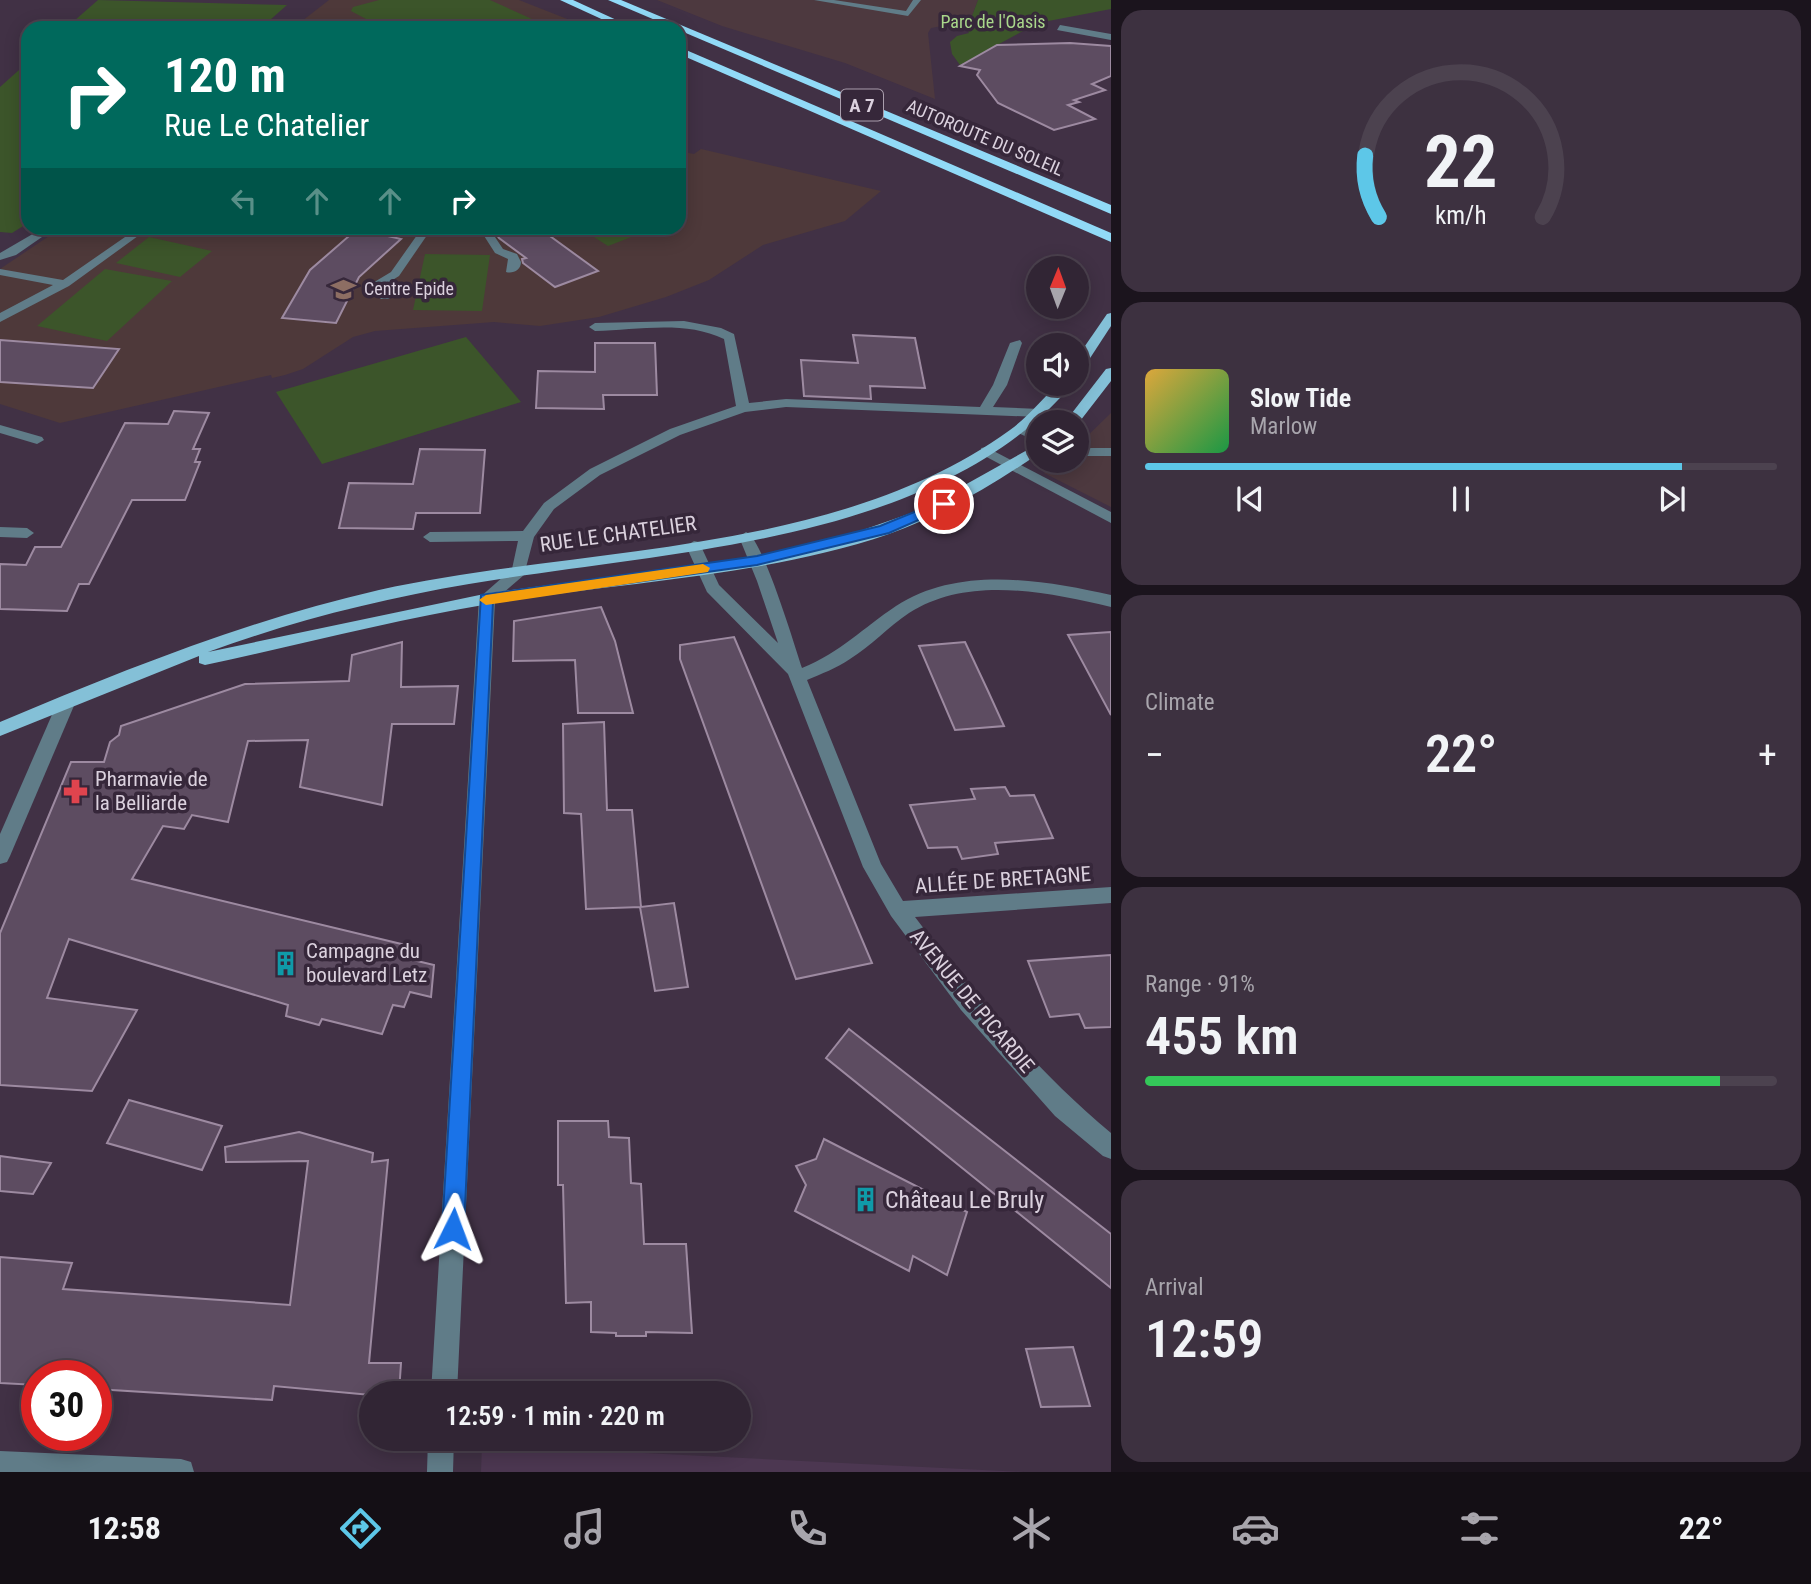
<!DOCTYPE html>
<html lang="en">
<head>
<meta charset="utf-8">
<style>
  :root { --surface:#312534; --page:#3d3140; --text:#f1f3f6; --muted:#a8a5ac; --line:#4c424f; --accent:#5dc7e8 }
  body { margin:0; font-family:"Roboto Condensed",sans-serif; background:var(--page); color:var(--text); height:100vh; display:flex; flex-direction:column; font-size:26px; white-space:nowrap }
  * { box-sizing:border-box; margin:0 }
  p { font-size:23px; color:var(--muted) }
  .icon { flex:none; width:38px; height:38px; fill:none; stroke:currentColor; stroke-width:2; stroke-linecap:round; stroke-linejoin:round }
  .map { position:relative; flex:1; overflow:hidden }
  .details { display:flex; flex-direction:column; gap:10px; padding:10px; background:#1b141d; width:700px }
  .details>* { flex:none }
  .top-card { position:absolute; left:21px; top:21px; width:665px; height:214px; border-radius:21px; box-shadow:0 4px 18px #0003,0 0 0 2px var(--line); background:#00695c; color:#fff; overflow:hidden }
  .needle { width:46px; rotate:1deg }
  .buttons { position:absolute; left:1026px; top:256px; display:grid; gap:14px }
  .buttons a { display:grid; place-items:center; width:63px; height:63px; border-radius:50%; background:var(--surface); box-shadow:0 4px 18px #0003,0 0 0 2px var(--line); font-size:35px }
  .speed { position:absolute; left:21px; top:1360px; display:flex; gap:14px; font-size:35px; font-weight:700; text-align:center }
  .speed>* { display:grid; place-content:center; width:91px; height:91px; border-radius:50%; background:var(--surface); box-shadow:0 4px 18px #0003,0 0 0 2px var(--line); line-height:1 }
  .speed .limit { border:10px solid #d22; background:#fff; color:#111 }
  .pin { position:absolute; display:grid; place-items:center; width:60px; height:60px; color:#fff; margin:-30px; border:4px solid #fff; border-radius:50%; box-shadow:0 2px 7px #0007 }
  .me { position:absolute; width:77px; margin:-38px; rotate:3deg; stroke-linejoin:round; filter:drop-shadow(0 0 5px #0008) }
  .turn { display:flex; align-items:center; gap:24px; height:147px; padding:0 28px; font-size:32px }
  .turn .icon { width:91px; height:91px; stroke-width:2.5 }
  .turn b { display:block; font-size:49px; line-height:60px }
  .lanes { display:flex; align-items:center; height:66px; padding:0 28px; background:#0003; justify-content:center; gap:35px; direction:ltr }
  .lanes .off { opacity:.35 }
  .big { font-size:52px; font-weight:600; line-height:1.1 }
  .details .card { flex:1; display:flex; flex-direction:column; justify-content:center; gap:10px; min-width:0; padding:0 24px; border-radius:21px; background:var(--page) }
  .details .dial { align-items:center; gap:0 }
  .dial svg { height:182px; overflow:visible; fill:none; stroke:var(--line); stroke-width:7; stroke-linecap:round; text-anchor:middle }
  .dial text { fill:var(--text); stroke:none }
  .song { display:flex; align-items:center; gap:21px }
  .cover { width:84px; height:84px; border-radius:10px; background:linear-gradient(135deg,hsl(40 70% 55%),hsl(140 70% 35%)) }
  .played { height:7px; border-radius:4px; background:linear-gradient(90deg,var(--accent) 85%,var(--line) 85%) }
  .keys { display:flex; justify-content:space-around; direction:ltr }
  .heat { display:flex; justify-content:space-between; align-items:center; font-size:38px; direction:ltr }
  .charge { height:10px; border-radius:5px; background:linear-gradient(90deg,#34c759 91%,var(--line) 0) }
  .trip { position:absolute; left:359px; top:1381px; width:392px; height:70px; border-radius:35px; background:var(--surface); box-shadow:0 4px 18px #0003,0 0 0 2px var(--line); font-weight:600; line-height:70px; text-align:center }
  .dock { display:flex; height:112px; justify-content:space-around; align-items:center; background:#140f15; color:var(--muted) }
  .dock .icon { width:49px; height:49px }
  .dock .current { color:var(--accent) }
  .dock b { font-size:32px; color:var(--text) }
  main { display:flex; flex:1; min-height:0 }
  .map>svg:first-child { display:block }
</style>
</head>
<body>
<main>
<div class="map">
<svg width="1111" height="1472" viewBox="0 0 1111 1472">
  <rect width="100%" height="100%" fill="#413145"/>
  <g fill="#4d393f">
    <polygon points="657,0 978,0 967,29 948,25 931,28 928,33 935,99 845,63 722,26"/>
    <polygon points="1111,413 1111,507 1044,473 1060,460 1076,460 1076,447"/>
  </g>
  <polygon fill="#4c3751" points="482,1445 1024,1472 481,1472"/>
  <g fill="#4e393a">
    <polygon points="329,0 519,0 590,28 293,28"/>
    <polygon points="701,149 881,191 845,221 763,245 709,280 666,297 599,317 540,326 494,322 375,331 353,337 303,369 285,375 272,378 271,375 60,423 0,404 0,269 61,228 679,228 679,151 694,154"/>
  </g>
  <g fill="#3c552a">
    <polygon points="98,0 287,5 261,28 66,28"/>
    <polygon points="379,0 490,0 552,28 383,28 351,11 353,7"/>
    <polygon points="978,0 1111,0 1111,9 1038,23 960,65 952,54 950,42 957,36 969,33 967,29"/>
    <polygon points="28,62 28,223 12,233 0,232 0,87"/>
    <polygon points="580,228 655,228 608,246"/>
    <polygon points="149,237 212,251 180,277 116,263"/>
    <polygon points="425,254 490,255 482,311 413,310"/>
    <polygon points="105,269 172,281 107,341 37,326"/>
    <polygon points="466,337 521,402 322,464 276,392"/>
  </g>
  <g fill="#5d4c61" stroke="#9d8aa1" stroke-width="2">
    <polygon points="1070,43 1111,46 1111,76 1092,84 1105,90 1074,100 1079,102 1068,105 1095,119 1054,130 998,103 977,75 980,70 960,66 997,45"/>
    <polygon points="492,228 544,228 550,236 598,271 555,287 523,263 522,259 526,258 499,238"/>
    <polygon points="357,229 401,239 359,277 336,323 282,318 310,270"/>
    <polygon points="853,335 915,338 925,388 870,386 871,399 804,396 801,360 858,363"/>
    <polygon points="0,340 119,349 93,388 0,382"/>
    <polygon points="595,343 655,343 657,395 603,395 604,409 536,408 538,371 595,372"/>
    <polygon points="174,411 209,413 193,449 200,449 195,462 200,462 185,500 132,500 89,584 79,584 67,611 0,609 0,564 26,565 35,547 61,547 125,423 168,424"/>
    <polygon points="420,449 485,450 480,513 416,513 413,529 339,528 349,483 413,484"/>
    <polygon points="601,607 615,641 633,713 578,713 575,660 513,661 514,621"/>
    <polygon points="1111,632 1111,715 1068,635"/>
    <polygon points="734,637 872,963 796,979 680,659 680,645"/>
    <polygon points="402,642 401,687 458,686 454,724 392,724 382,805 300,787 308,740 248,741 228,822 192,815 184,829 163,826 132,879 418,948 413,960 434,965 431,997 410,992 404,1007 393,1005 382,1034 322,1019 319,1025 286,1016 288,1005 69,939 47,998 137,1010 92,1091 0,1085 0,933 71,762 104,762 110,742 119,735 121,726 245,684 349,681 352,655"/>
    <polygon points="965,642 988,691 1004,726 955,730 919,646"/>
    <polygon points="604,722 607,810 632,810 641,907 674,903 688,987 655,991 640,907 586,909 581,814 564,813 563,724"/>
    <polygon points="1005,787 1010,796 1034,795 1053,838 995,843 998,854 962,859 957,847 928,848 910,805 975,799 971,789"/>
    <polygon points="1111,955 1111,1027 1085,1028 1079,1014 1050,1017 1028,961"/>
    <polygon points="849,1029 1111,1234 1111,1288 826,1058"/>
    <polygon points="129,1100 222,1126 202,1170 107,1143"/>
    <polygon points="558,1121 608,1121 609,1137 629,1138 631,1183 641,1184 644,1244 686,1244 692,1333 646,1332 646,1336 616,1336 616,1333 591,1332 591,1302 566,1303 563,1185 558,1185"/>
    <polygon points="299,1132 373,1153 372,1162 388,1160 369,1363 401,1363 399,1393 371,1395 274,1386 272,1400 96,1389 96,1376 37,1376 37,1385 0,1383 0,1257 72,1263 63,1289 290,1305 308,1161 226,1162 225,1147"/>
    <polygon points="824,1139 967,1212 947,1275 913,1256 909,1271 795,1211 806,1185 796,1166 816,1159"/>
    <polygon points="0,1156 51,1163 33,1194 0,1191"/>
    <polygon points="1073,1347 1090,1406 1041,1407 1026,1349"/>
  </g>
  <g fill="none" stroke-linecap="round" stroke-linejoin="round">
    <g fill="#607c88" fill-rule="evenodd">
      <polygon points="814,0 834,0 906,11 913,0 921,0 908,16"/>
      <polygon points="1060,25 1111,34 1111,40 1057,30"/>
      <polygon points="43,228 55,228 16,255 0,260 0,253"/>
      <polygon points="138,228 149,228 69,286 0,322 0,313 53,285 0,275 0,269 63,280"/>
      <path d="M235,228h77l-5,3c-20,1 -56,9 -72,-3z"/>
      <polygon points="422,228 432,228 399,276 383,286 382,289 391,296 389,299 381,299 370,290 371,284 391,272"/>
      <path d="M479,228h10l14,21 14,5 4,8c0,8 -8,12 -15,10l2,-13 -13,-6z"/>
      <path d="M684,321l37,7 13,6 15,69 37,-4 194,8 13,-22 17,-42 10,-3 2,3 -15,42 -14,22 47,2 7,4 -7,4 -254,-10 -41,5 -65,23 -80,40 -46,34 -20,28 -10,38 -29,25 -38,793h-26l48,-795 33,-29 6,-28 -88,1 -7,-5 7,-5 93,-1 21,-28 46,-34 80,-40 66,-23 -12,-67c-39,-19 -87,-9 -129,-8l-6,-4 6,-4z"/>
      <polygon points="0,425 42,437 44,440 37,444 0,433"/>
      <polygon points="1021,425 1038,432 1038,442 1016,432 1014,429"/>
      <polygon points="986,447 1111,512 1111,523 981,454 981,448"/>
      <rect x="1076" y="448" width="35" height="8"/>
      <polygon points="0,527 27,528 34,533 27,538 0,537"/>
      <path d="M746,532c16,4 49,115 56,136 39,-16 61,-40 94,-62 63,-41 147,-26 215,-11v12c-64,-15 -143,-32 -202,6 -21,14 -38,33 -59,46 -13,9 -29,15 -43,21l74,184 22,37 208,-14v16l-196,14c59,78 121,154 196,216v26l-8,-3 -48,-40 -94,-106 -70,-94 -28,-49 -75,-193 -81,-82 -21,-46 8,-5 5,1 20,43 59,58 -21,-62 -18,-44z"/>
      <polygon points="67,695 76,701 10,856 7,862 0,864 0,834 58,701"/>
      <polygon points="428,1438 454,1438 453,1472 427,1472"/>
      <polygon points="0,1451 181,1459 191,1462 194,1472 0,1472"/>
    </g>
    <g fill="#84c0d7" fill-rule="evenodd">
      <polygon points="1111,313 1111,326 1081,372 1076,373 1076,359 1107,314"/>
      <polygon points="1111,368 1111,381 1077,425 1076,422 1065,422 1106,369"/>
      <path d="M1059,383h14c-133,162 -412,168 -604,201 -89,15 -176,37 -261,68l281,-59 249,-33 96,-20 86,-30 118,-66v10c-47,32 -96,61 -149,80 -129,44 -266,47 -400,70 -96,16 -189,41 -284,61l-6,-2v-7l-199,80v-14c124,-52 248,-102 379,-132 205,-45 455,-33 631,-160 18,-13 33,-32 49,-47z"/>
    </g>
    <g fill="#91daf7" fill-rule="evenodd">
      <polygon points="560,0 573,0 634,28 621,28"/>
      <polygon points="608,0 621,0 1111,205 1111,214"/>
      <polygon points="679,47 1111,233 1111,242 679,54"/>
    </g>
  </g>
  <polygon fill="#1a73e8" stroke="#114b97" stroke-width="2" points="944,500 948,501 948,507 889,533 757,565 493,602 464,1229 460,1236 453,1240 445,1236 442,1229 481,595 757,556 880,526"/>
  <polygon fill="#f59e0b" points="703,564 710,568 708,572 486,605 479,600 486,595"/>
  <defs>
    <symbol id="school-bare" viewBox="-9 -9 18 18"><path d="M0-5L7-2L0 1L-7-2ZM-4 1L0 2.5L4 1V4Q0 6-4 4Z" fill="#8d6e63" stroke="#36273a" stroke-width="2.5" paint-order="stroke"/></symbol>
    <symbol id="pharmacy-bare" viewBox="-9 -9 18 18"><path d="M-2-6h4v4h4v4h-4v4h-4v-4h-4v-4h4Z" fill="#e0444e" stroke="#36273a" stroke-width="2.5" paint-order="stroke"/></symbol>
    <symbol id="building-bare" viewBox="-9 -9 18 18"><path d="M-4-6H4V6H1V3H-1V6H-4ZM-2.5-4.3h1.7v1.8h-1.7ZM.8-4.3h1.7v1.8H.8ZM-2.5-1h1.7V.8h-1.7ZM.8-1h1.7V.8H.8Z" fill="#0f9aa8" stroke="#36273a" stroke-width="2.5" paint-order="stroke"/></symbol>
  </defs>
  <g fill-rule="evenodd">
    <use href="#school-bare" x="326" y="272" width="35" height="35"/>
    <use href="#pharmacy-bare" x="58" y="774" width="35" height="35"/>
    <use href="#building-bare" x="268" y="946" width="35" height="35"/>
    <use href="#building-bare" x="848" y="1182" width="35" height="35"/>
  </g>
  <g text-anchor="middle" stroke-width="7" stroke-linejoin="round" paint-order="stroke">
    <g font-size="18" fill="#a9d78b" stroke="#36273a">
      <text x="993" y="28">Parc de l'Oasis</text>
    </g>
    <g font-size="18" fill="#dbd1de" stroke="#36273a">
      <text transform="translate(985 138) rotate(23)" y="6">AUTOROUTE DU SOLEIL</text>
    </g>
    <g font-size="18" fill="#dbd1de" stroke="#36273a" text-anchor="start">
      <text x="364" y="295">Centre Epide</text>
    </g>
    <rect fill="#36273a" stroke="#aa9ead" stroke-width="2" x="841" y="89.5" width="42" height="31" rx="5"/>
    <g font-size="19" font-weight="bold" fill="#dbd1de">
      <text x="862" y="112">A 7</text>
    </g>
    <g font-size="21" fill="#dbd1de" stroke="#36273a">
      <text transform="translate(618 534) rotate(-8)" y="7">RUE LE CHATELIER</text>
      <text transform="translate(1003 880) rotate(-4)" y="7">ALLÉE DE BRETAGNE</text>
      <text transform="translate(972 1001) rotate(50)" y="7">AVENUE DE PICARDIE</text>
    </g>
    <g font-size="21" fill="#dbd1de" stroke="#36273a" text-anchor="start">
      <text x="95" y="786">Pharmavie de<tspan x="95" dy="24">la Belliarde</tspan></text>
      <text x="306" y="958">Campagne du<tspan x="306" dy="24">boulevard Letz</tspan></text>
    </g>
    <g font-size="24" fill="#dbd1de" stroke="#36273a" text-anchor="start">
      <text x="885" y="1208">Château Le Bruly</text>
    </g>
  </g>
</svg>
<div class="buttons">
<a><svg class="needle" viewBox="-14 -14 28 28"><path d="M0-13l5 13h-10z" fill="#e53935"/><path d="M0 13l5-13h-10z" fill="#a8a5ac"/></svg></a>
<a><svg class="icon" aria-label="sound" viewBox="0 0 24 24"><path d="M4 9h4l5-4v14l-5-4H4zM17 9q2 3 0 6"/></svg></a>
<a><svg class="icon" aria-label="layers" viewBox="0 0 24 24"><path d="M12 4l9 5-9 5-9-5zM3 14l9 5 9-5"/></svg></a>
</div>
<div class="speed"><div class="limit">30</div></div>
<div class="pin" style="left:944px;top:504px;background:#d93025"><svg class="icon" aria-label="arrive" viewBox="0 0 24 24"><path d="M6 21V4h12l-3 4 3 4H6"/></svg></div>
<svg class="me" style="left:453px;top:1229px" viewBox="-20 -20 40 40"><path d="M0-17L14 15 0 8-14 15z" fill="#1a73e8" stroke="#fff" stroke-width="4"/></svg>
<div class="trip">12:59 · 1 min · 220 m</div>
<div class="top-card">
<div class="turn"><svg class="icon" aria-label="right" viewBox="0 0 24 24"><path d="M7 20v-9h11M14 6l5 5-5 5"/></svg><div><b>120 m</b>Rue Le Chatelier</div></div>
<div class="lanes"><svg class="icon off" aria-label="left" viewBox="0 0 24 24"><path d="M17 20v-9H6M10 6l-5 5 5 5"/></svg><svg class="icon off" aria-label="ahead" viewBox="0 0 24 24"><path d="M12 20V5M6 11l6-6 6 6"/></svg><svg class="icon off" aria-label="ahead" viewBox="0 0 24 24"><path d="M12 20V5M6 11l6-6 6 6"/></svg><svg class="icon" aria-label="right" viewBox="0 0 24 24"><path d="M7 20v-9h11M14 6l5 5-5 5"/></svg></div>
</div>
</div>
<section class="details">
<div class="card dial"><svg viewBox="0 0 100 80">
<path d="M14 69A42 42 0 1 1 86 69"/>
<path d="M14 69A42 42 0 0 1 8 42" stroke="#5dc7e8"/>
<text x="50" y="56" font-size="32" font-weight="700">22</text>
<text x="50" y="72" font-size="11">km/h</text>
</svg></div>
<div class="card">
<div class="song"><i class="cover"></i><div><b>Slow Tide</b><p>Marlow</p></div></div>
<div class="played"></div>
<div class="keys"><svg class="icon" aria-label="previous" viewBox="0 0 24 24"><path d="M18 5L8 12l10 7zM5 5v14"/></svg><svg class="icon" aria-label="pause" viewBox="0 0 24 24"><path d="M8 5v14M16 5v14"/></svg><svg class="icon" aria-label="next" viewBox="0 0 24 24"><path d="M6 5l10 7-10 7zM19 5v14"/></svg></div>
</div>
<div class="card"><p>Climate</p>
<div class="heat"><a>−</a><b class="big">22°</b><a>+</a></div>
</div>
<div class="card"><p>Range · 91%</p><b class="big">455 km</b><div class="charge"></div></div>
<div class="card"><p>Arrival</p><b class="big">12:59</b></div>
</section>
</main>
<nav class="dock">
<b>12:58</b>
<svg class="icon current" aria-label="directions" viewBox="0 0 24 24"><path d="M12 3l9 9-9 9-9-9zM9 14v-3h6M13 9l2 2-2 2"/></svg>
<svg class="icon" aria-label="music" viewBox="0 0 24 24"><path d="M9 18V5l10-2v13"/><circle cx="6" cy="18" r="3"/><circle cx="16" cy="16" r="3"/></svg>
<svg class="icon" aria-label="phone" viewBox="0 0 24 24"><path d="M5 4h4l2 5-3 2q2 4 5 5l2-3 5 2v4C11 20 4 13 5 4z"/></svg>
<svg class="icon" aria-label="climate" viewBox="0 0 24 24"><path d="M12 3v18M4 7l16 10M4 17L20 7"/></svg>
<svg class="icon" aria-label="car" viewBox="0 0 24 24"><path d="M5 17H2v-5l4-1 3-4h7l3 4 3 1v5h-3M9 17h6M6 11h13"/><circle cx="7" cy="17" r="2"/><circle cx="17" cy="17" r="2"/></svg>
<svg class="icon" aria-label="filters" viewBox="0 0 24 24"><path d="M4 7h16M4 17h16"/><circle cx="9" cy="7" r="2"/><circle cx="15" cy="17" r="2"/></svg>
<b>22°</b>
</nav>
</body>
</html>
